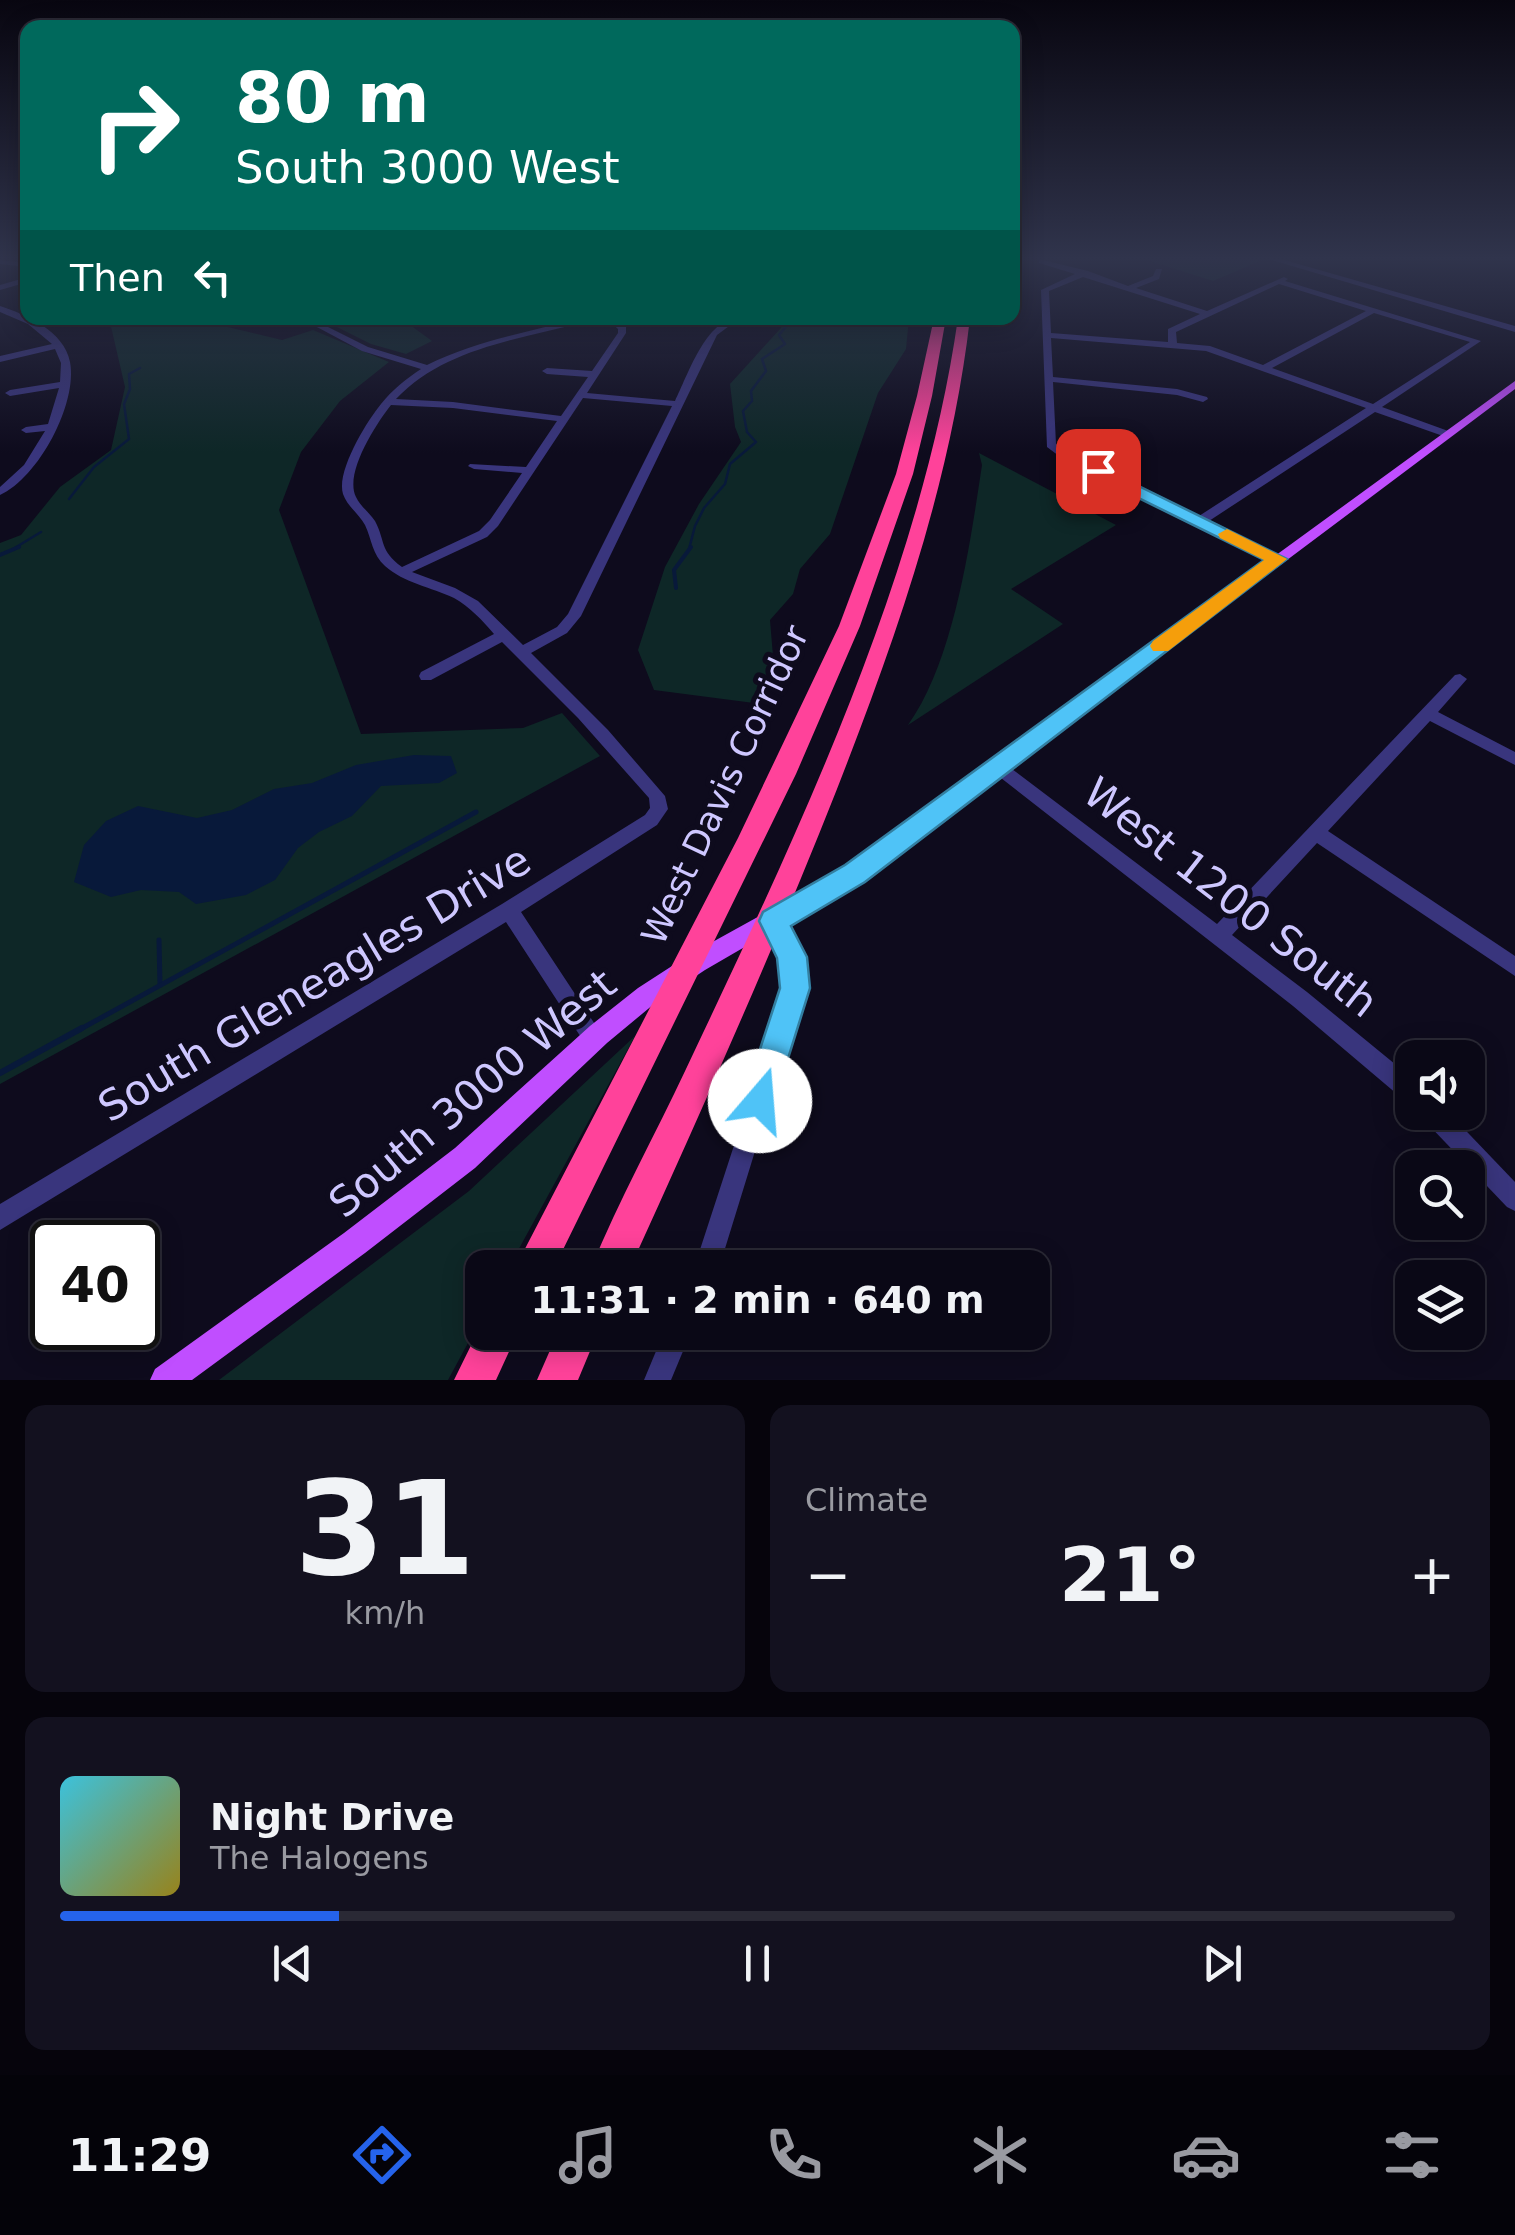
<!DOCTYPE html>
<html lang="en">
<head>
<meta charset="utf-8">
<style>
  :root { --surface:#0a0816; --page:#13111f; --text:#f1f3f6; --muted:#999aa1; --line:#2a2935; --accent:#2563eb }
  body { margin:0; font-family:"DejaVu Sans",sans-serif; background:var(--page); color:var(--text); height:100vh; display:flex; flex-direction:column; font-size:38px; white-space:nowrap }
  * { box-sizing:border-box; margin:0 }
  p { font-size:32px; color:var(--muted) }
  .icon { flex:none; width:55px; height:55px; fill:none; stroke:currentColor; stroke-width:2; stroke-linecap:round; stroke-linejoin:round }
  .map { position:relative; height:1380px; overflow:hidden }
  .sheet { display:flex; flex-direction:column; gap:25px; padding:25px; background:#06040c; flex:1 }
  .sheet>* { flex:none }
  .guide { position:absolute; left:20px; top:20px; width:1000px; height:305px; border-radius:20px; box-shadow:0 5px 25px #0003,0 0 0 2px var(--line); background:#00695c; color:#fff; overflow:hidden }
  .buttons { position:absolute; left:1395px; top:1040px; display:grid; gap:20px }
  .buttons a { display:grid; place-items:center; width:90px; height:90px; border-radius:20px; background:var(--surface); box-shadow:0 5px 25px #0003,0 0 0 2px var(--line); font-size:50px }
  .speed { position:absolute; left:30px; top:1220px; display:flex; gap:20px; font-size:50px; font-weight:700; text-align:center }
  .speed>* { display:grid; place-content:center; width:130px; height:130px; border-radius:50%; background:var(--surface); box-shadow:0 5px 25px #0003,0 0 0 2px var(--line); line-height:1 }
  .speed .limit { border:5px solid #111; border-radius:15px; background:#fff; color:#111 }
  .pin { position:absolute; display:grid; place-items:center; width:85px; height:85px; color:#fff; margin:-42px; border-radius:20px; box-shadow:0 5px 15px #0006 }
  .me { position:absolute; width:110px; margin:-55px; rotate:18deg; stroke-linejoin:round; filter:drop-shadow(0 0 8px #0008) }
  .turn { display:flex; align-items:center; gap:35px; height:210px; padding:0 50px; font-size:45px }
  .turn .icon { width:130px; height:130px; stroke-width:2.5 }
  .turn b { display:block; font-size:70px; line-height:85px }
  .then { display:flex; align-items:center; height:95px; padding:0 50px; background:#0003; gap:20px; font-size:38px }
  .big { font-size:75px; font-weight:600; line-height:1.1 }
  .sheet .tile { flex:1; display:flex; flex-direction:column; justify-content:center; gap:15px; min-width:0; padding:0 35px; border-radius:20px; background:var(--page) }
  .sheet .dial { align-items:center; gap:0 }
  .dial b { font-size:130px; line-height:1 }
  .song { display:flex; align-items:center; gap:30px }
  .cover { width:120px; height:120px; border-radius:15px; background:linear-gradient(135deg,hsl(190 70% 55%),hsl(50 70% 35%)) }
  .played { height:10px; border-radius:5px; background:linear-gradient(90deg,var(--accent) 20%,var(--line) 20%) }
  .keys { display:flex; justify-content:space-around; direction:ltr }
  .heat { display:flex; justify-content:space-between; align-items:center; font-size:55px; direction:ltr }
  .sheet .tiles { flex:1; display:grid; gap:25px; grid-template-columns:1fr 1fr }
  .tile:last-child { grid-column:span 2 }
  .trip { position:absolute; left:465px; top:1250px; width:585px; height:100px; border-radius:20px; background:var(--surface); box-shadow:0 5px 25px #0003,0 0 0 2px var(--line); font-weight:600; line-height:100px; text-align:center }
  .tabs { display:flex; height:160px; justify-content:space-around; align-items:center; background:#040309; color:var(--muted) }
  .tabs .icon { width:70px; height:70px }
  .tabs .selected { color:var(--accent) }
  .tabs b { font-size:45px; color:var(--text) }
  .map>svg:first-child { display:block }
</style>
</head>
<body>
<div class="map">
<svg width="1515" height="1380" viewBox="0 0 1515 1380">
  <rect width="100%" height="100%" fill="#0e0b1d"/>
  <g fill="#0e2727">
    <polygon points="1144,259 1258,259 1262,260 1213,281"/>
    <polygon points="109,318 213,318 215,324 282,340 313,330 389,362 340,401 301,452 279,510 361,734 523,728 562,713 600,756 0,1084 0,543 21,535 60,487 111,450 125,387"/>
    <polygon points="415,318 410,325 432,341 406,354 371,344 321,319"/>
    <polygon points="790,318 909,318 906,349 878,393 830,534 800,569 793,594 770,620 774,668 754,703 654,690 638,650 665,567 699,504 741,442 735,427 730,384"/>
    <path d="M979,453l137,72 -105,64 52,35 -155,101c46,-64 62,-181 74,-260z"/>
    <polygon points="635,1036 509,1267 482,1268 482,1317 448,1380 219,1380 469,1191"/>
  </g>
  <polygon fill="#08193a" points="414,755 451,756 457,773 439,783 381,786 352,816 319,832 298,848 275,880 246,895 196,904 179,892 141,890 111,897 74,882 84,845 106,821 138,806 197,818 232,810 274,789 312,783 356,765"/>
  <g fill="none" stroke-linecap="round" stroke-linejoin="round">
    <g stroke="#08193a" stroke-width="2.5">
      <polyline points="326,321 336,318"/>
      <polyline points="69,499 94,467 129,439 124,404 130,389 129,374 140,368"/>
      <polyline points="13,549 41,532"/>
      <polyline points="689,549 695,526 704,508 725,484 730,464 756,442 747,432 743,411 752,401 751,391 766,371 762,359 785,344 779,335 793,318"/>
    </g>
    <g stroke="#08193a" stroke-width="4">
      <polyline points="0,555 19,547"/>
      <polyline points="676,588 674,570 691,547"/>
    </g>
    <g stroke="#08193a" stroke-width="5">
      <polyline points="159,940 160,985"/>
      <polyline points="77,1031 476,812"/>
    </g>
    <polyline stroke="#08193a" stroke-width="6" points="0,1073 82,1028"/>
    <g fill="#39357d" fill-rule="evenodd">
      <path d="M1039,259l49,12 40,15 25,-10 3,-7h6l-3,10 -23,9 71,23 77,-34 4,2 -3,2 196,60 -99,66 69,25v4h-8l-68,-24 -166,109 73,35v6l-4,1 -219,-107 -12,-9 -6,-157 34,-16 -36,-11zM1083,277l117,37 -32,15v13l-117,-9 -2,-42zM1279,284l87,27 -103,54 -53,-19 -33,-3 -1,-11zM1374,313l96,29 -97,62 -101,-36zM1051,338l155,13 160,57 -167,108 -93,-45 29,-18 2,-16h-8l-3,12 -29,18 -41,-23 -3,-62 124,13 26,7 5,-3 -1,-2 -30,-8 -124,-12z"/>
      <polygon points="1268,259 1281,259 1515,326 1515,332"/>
      <polygon points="0,260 28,263 28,267 0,264"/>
      <polygon points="28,277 28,282 0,290 0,285"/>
      <path d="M0,306c27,9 64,25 70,56 8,42 -32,116 -70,133v-8l24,-22 21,-34 -19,2 -5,-3 5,-3 22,-3 11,-36 -49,8 -5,-3 5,-3 50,-8 1,-19 -6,-14 -55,13v-6l52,-12 -24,-20 -28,-12z"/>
      <path d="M300,318h10l58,29 59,18c48,-24 102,-33 153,-47h12l-1,2c-67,19 -145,26 -195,79l57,3 108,14 27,-39 -41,-3 -5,-3 5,-3 45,3 26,-38v-4l-12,-11h9l11,8v7l-39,60 88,8c13,-26 32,-85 65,-83l-23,17 -136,281 -14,17 -36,20 77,77 57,66 3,13 -11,16 -136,87 83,126 -4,7 -7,3 -7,-3 -80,-123 -506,308v-26l502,-300 143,-89 5,-7 -1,-10 -71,-80 -76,-76 -71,38h-10l-2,-4 2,-4 73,-38c-12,-14 -24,-27 -40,-36 -23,-11 -50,-15 -69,-32 -13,-12 -13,-26 -20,-41 -6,-11 -18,-19 -22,-31 -7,-23 24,-73 38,-90 11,-14 25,-25 40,-35l-59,-18zM583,398l89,8 -104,208 -11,13 -34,18 -45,-44 -23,-13 -43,-16 75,-35 11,-11zM391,405l62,3 104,13 -31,46 -56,-3 -2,2 6,3 48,4 -32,47 -11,11 -77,36c-23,-17 -16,-25 -27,-46 -6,-9 -15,-15 -19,-24 -12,-24 20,-73 35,-92z"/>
      <polygon points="1460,674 1467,679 1438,712 1515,752 1515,765 1430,721 1328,831 1515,956 1515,976 1317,843 1232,935 1307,992 1412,1078 1412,1103 1404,1100 1293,1006 992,771 990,767 992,763 1004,763 1217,924 1455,675"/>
      <polygon points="773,912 780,915 802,957 805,989 719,1268 694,1268 785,989 782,958 763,921 766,915"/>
      <polygon points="1421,1112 1448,1112 1515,1182 1515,1211 1507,1207 1424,1120"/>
      <polygon points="664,1332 691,1332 671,1380 644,1380"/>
    </g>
    <polygon fill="#c04eff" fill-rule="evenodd" points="1515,381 1515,389 862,879 705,970 654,1004 607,1043 475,1168 365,1253 192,1380 150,1380 155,1369 344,1233 455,1148 590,1026 638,988 689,955 848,867"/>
    <g fill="#ff429a" fill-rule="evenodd">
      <polygon points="934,318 946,318 932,396 913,474 860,626 796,774 554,1268 515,1268 738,838 839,626 896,474 917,396"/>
      <path d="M958,318h12c-19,164 -73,317 -133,471 -64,162 -135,321 -207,479h-39c28,-68 64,-133 95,-199 111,-235 235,-492 272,-751z"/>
      <polygon points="482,1323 482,1332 518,1332 496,1380 454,1380"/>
      <polygon points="558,1332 598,1332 578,1380 537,1380"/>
    </g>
  </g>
  <linearGradient id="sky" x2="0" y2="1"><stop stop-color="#080610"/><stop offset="0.57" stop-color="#30344c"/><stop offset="1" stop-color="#30344c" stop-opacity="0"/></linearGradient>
  <rect width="1515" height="453" fill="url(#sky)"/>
  <polygon fill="#4fc3f7" stroke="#337fa1" stroke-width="2.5" points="1098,466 1287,559 865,882 791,926 807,957 810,988 771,1113 760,1118 748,1113 743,1101 780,988 777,958 759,921 763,912 845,865 1264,560 1092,475 1090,471"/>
  <polygon fill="#f59e0b" points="1227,529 1287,559 1168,651 1153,651 1150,646 1153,641 1264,560 1220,538 1218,534"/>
  <g text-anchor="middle" stroke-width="10" stroke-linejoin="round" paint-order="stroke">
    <g font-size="35" fill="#cec7ff" stroke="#0e0b1d">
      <text transform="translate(725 785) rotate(-65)" y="12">West Davis Corridor</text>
    </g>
    <g font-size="42" fill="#cec7ff" stroke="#0e0b1d">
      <text transform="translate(1231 897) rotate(38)" y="15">West 1200 South</text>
      <text transform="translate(314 983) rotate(-31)" y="15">South Gleneagles Drive</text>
      <text transform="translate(472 1093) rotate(-40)" y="15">South 3000 West</text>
    </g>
  </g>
</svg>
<div class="buttons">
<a><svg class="icon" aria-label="sound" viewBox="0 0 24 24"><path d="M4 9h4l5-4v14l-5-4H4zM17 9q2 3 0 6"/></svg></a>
<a><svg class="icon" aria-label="search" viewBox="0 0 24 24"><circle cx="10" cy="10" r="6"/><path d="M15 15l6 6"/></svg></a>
<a><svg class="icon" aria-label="layers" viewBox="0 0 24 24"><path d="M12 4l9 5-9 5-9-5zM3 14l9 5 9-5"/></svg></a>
</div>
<div class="speed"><div class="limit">40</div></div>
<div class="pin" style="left:1098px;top:471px;background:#d93025"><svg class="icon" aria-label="arrive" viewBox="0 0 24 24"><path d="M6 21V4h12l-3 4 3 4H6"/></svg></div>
<svg class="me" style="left:760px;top:1101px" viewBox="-20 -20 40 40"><circle r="19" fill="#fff"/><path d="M0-13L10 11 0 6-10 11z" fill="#4fc3f7"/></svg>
<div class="trip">11:31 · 2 min · 640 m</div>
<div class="guide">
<div class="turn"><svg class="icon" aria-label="right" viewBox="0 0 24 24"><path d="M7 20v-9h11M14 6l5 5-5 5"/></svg><div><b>80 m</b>South 3000 West</div></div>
<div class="then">Then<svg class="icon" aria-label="left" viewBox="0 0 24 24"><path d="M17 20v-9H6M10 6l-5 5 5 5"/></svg></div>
</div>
</div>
<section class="sheet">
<div class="tiles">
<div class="tile dial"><b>31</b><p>km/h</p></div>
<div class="tile"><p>Climate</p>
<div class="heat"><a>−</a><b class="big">21°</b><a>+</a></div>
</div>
<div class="tile">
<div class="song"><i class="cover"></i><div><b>Night Drive</b><p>The Halogens</p></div></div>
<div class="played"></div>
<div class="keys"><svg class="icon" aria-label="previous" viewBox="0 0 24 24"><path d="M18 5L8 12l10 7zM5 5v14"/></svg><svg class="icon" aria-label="pause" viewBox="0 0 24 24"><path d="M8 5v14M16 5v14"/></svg><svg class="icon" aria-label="next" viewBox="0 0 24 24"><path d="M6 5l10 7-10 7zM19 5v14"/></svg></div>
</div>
</div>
</section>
<nav class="tabs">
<b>11:29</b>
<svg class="icon selected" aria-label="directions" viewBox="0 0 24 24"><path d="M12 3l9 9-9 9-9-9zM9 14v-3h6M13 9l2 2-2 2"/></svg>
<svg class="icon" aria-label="music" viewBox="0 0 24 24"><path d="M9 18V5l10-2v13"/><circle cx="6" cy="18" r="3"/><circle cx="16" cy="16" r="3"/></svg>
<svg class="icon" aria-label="phone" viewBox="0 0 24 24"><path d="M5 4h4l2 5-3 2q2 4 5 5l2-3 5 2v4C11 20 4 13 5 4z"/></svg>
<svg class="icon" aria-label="climate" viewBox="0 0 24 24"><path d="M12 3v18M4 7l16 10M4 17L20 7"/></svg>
<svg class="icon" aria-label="car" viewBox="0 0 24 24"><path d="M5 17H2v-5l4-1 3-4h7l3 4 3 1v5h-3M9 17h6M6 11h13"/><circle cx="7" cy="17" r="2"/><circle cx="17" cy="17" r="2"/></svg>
<svg class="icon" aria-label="filters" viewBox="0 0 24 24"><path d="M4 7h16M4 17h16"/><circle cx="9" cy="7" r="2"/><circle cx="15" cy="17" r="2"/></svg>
</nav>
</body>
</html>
